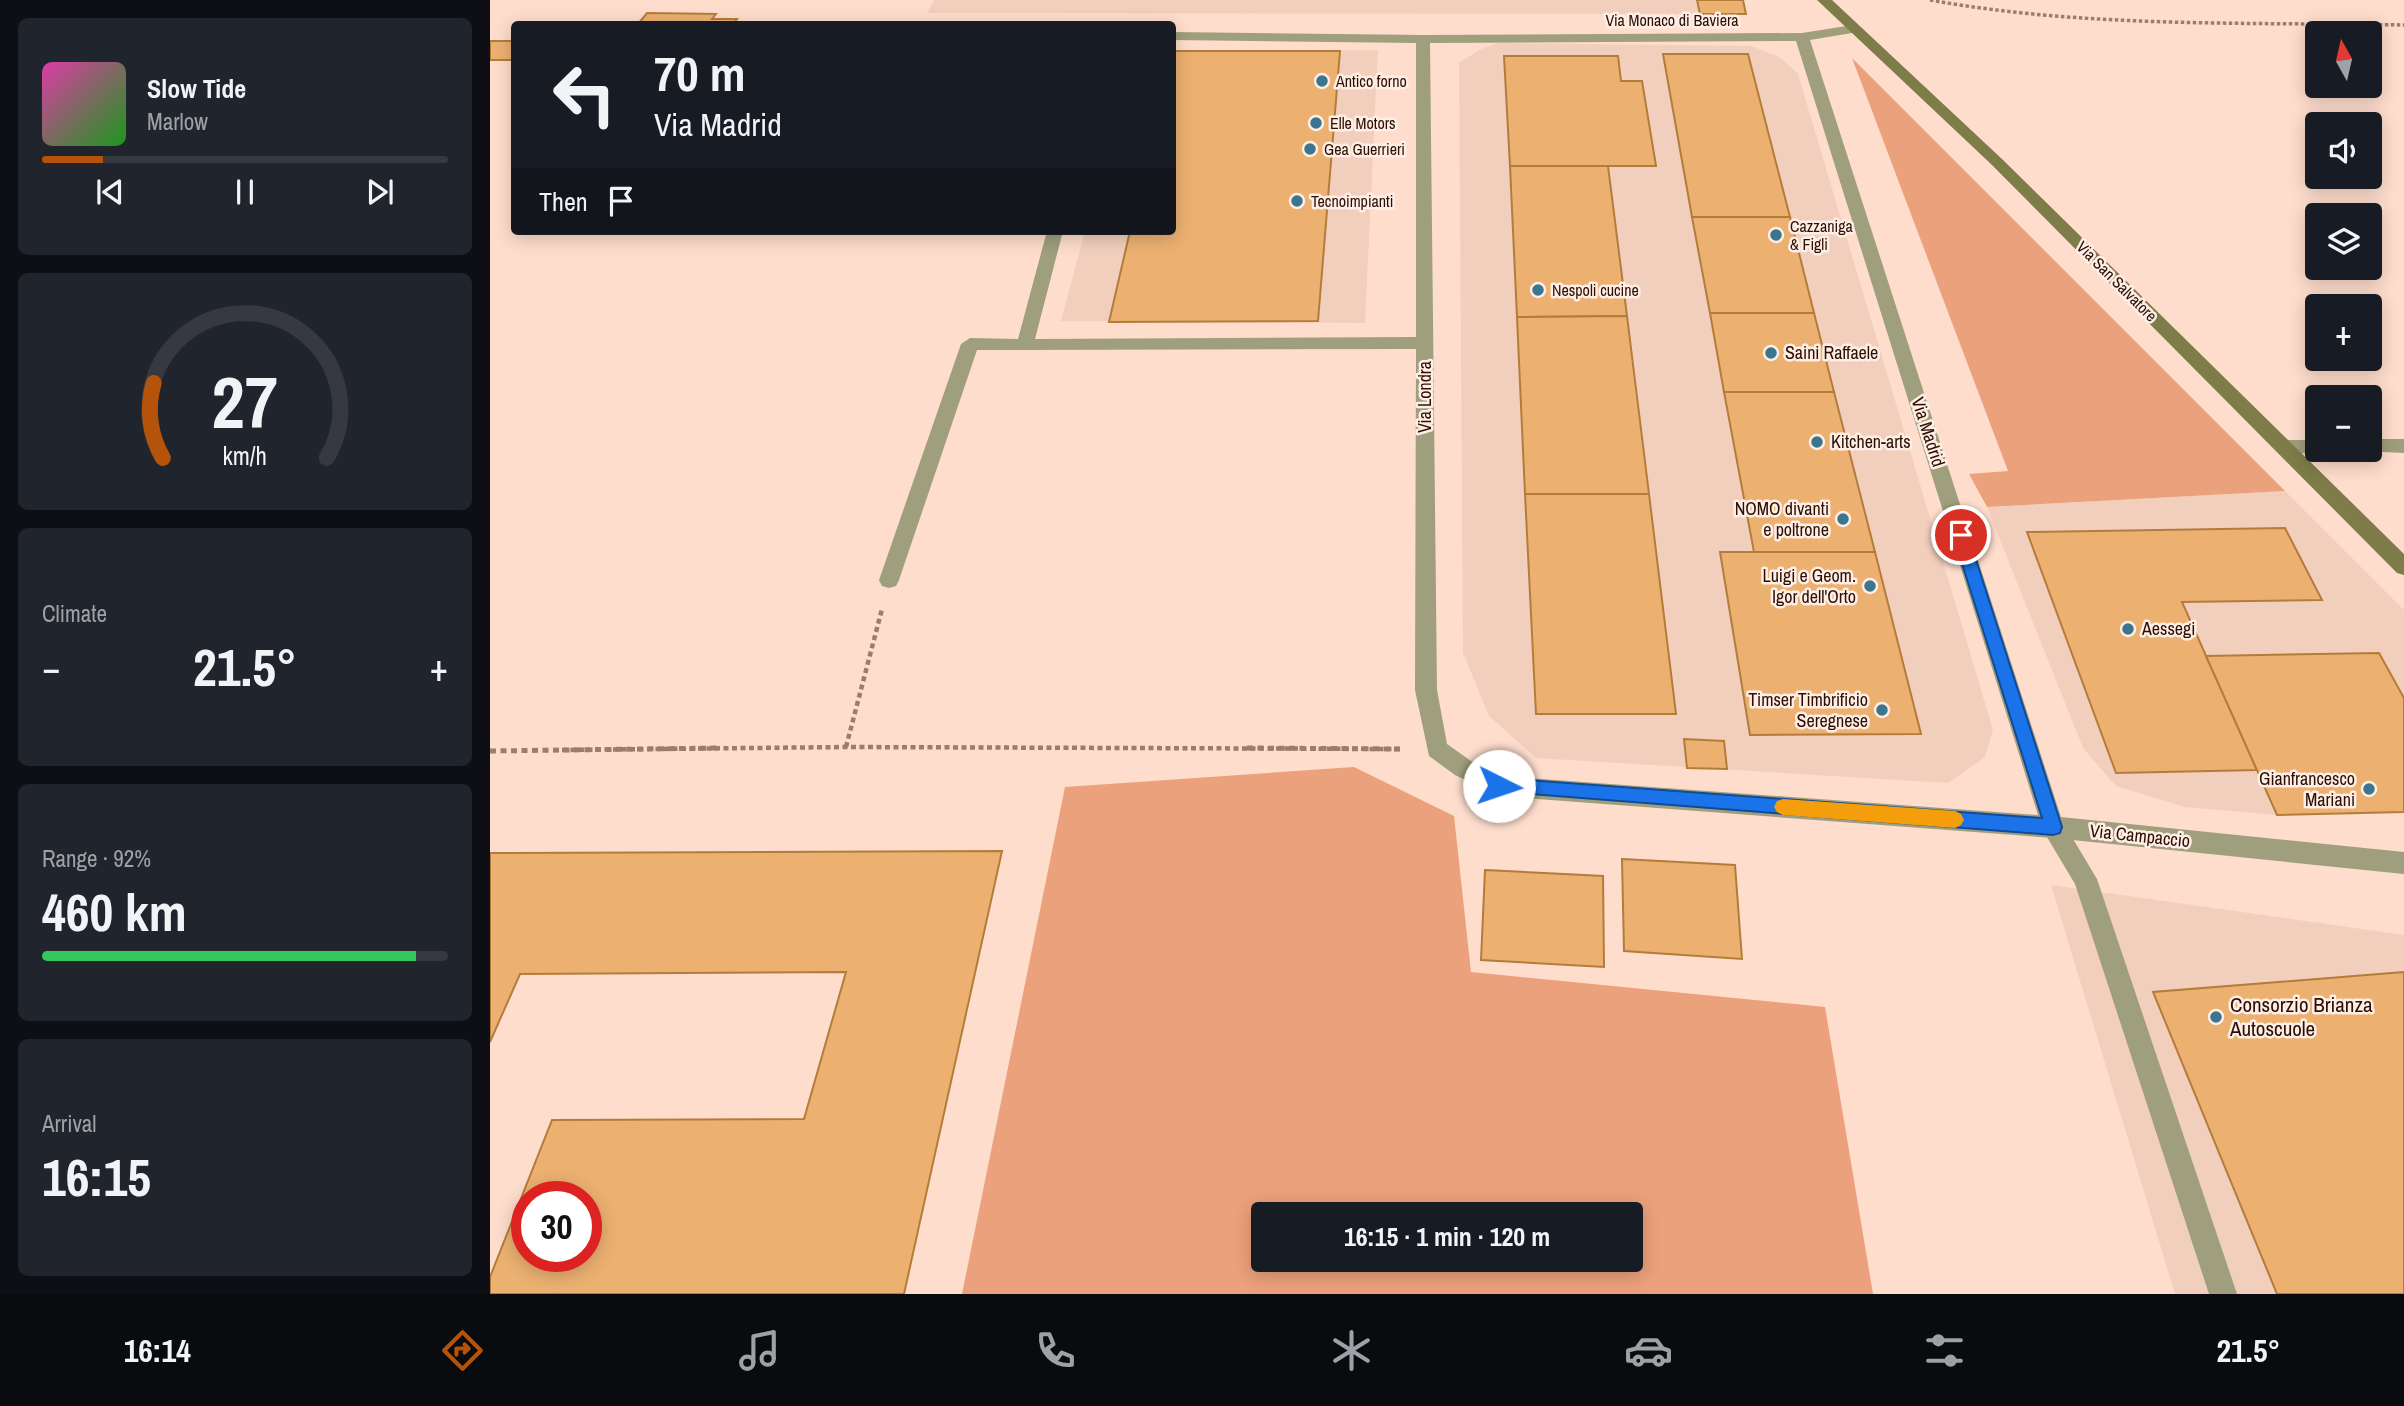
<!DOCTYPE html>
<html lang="en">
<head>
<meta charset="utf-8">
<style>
  :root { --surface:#171b24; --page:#20242c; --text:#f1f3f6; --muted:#9ea1a6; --line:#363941; --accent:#b45309 }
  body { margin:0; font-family:"Archivo Narrow",sans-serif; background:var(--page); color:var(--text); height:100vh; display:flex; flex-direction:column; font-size:26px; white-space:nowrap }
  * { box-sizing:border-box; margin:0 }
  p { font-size:23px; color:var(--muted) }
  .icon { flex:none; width:38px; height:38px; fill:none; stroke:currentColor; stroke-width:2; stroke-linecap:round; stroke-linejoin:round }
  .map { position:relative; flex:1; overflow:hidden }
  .details { display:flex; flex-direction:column; gap:18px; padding:18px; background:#0d0f14; width:490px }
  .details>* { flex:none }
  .top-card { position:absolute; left:21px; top:21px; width:665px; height:214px; border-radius:7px; box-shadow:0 4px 18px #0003; background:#171b24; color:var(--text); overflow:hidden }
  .needle { width:46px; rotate:352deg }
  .fabs { position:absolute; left:1815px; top:21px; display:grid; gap:14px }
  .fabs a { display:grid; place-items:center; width:77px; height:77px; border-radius:7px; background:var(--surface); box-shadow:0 4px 18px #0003; font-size:35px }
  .speed { position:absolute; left:21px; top:1181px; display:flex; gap:14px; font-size:35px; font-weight:700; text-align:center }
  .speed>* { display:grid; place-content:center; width:91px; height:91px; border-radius:50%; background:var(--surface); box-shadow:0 4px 18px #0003; line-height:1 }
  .speed .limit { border:10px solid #d22; background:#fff; color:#111 }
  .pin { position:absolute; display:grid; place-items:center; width:60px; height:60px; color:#fff; margin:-30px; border:4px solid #fff; border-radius:50%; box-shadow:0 2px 7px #0007 }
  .me { position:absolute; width:77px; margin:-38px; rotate:94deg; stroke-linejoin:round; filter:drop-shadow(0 0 5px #0008) }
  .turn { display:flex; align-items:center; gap:24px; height:147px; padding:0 28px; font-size:32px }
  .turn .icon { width:91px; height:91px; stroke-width:2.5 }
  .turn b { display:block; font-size:49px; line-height:60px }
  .then { display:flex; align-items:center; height:66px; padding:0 28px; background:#0003; gap:14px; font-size:26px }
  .big { font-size:52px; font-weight:800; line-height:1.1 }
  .details .card { flex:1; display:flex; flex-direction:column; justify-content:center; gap:10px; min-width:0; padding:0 24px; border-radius:10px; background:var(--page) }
  .details .dial { align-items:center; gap:0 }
  .dial svg { height:182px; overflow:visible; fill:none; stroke:var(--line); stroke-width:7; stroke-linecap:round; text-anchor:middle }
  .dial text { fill:var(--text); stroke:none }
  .song { display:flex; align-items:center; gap:21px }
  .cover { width:84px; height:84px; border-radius:10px; background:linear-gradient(135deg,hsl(320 70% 55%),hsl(120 70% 35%)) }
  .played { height:7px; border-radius:4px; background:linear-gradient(90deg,var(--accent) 15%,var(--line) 15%) }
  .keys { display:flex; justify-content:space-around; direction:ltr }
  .heat { display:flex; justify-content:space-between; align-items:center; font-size:38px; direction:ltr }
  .charge { height:10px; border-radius:5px; background:linear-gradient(90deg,#34c759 92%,var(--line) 0) }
  .trip { position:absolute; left:761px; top:1202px; width:392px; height:70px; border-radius:7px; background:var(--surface); box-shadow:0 4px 18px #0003; font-weight:800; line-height:70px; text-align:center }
  .dock { display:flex; height:112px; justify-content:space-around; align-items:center; background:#090b0e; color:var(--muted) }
  .dock .icon { width:49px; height:49px }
  .dock .active { color:var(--accent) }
  .dock b { font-size:32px; color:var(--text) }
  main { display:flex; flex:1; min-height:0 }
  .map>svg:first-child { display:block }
</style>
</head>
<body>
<main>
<section class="details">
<div class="card">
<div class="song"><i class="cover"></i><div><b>Slow Tide</b><p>Marlow</p></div></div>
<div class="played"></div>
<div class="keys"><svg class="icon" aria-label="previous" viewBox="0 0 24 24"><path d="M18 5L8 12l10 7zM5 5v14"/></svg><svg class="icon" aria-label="pause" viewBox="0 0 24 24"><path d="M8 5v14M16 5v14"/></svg><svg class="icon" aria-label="next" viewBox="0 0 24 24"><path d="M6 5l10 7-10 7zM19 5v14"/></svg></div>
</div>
<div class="card dial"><svg viewBox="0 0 100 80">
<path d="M14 69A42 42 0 1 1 86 69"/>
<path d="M14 69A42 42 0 0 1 10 36" stroke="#b45309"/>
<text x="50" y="56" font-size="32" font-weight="700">27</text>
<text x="50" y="72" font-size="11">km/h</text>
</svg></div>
<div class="card"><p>Climate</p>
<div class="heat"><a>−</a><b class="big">21.5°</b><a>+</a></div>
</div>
<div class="card"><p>Range · 92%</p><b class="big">460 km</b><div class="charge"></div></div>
<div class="card"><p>Arrival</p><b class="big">16:15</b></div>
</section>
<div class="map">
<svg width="1914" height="1294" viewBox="0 0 1914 1294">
  <rect width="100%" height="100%" fill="#feddcd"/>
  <g fill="#f2cfbd">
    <polygon points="444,0 1252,0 1256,14 437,13"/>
    <polygon points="1007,43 1261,46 1291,58 1308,74 1503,730 1495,757 1458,783 1046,758 999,716 973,653 969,63 991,49"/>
    <polygon points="888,50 875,323 571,321 595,231 682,231 683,51"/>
    <polygon points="1795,491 1914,610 1914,812 1787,815 1695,807 1626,786 1593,748 1497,507"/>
    <polygon points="1561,885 1914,935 1914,1294 1685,1294"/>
  </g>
  <g fill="#eba17b" fill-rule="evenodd">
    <polygon points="1362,58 1795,491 1497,507 1479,474 1518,471"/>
    <path d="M864,767l100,49 17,156 354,35 48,287h-911l103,-507zM774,1214h367v46h-367z"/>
  </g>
  <g fill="#ecb171" stroke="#b47c3b" stroke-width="2" fill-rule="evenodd">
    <polygon points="1207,0 1253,0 1256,14 1210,14"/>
    <polygon points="157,13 226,14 222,19 247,19 243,24 148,24"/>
    <rect x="0" y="41" width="24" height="19"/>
    <polygon points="682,51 850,51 828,321 619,322 640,231 682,231"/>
    <polygon points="1173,54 1258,54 1300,217 1202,217"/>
    <polygon points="1014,56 1128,56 1131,81 1152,81 1166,166 1020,166"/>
    <polygon points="1020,166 1118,166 1137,316 1027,317"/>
    <polygon points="1202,217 1300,217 1324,313 1220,313"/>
    <polygon points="1220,313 1324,313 1344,392 1234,392"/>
    <polygon points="1137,316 1159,494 1035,494 1027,317"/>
    <polygon points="1234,392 1344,392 1385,552 1264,552"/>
    <polygon points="1035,494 1159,494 1186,714 1046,714"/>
    <polygon points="1795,528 1832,600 1692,602 1767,770 1626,773 1537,532"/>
    <polygon points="1230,552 1385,552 1431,734 1260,735"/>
    <polygon points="1889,653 1914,698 1914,812 1787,815 1716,656"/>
    <polygon points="1194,739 1234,741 1237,769 1197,768"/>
    <path d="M512,851l-98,443h-414v-17l62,-157 252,-1 42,-147 -326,2 -30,68v-189zM37,1197h59v59h-59z"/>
    <polygon points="1132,859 1245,865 1252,959 1134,951"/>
    <polygon points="995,870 1113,876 1114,967 991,960"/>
    <polygon points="1914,972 1914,1294 1787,1294 1663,992"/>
  </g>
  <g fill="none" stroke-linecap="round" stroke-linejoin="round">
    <path stroke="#9b7c6e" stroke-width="3.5" stroke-dasharray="3.5 2.5" stroke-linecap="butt" d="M1440,0c154,28 317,22 474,25"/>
    <g stroke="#9b7c6e" stroke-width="4.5" stroke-dasharray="5 3.5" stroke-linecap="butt">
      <polyline points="356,747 392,609"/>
      <polyline points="72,750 356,747 913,749"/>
    </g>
    <g stroke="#9b7c6e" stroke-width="5" stroke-dasharray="6 4.5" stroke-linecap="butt">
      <polyline points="757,748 913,749"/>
      <polyline points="0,751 228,748"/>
    </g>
    <polygon fill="#9f9f7d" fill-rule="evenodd" points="1563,816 1571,819 1607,879 1747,1294 1719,1294 1585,884 1551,827 1555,819"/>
    <g fill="#9f9f7d" fill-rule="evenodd">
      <path d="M1363,25l7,4 -2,3 -48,8 251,777 343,35v22l-351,-36 -554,-42 -44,-21 -26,-19 -14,-66 1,-341 -439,1 -78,230 -3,6 -7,2 -7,-2 -3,-6 82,-236 9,-6 48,1 29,-108h16l-28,108 381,-2v-294l-244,-3v-8l251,3 379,-2zM1306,41l242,774 -537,-39 -30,-15 -24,-17 -10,-54 -7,-647z"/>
      <polygon points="1880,439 1914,439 1914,453 1873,451 1880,450"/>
      <polygon points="1795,440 1827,440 1827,450 1835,450 1827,454 1788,452 1786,447 1788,442"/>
    </g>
    <polygon fill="#7e7d49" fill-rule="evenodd" points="1327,0 1342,0 1512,159 1914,554 1914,575 1907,573 1502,165"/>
  </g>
  <polygon fill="#1a73e8" stroke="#114b97" stroke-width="2" points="1471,529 1478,535 1572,827 1570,833 1563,835 1003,791 1001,786 1003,780 1009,778 1552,818 1463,535"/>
  <polygon fill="#f59e0b" points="1293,799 1465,811 1471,814 1474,820 1471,825 1465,828 1293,815 1287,812 1284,807 1287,801"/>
  <g fill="#3b768e" stroke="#ffeee6" stroke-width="2.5">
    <circle cx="832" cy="81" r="7"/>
    <circle cx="826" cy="123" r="7"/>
    <circle cx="820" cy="149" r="7"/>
    <circle cx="807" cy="201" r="7"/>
    <circle cx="1286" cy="235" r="7"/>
    <circle cx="1048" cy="290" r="7"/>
    <circle cx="1281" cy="353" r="7"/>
    <circle cx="1327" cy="442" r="7"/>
    <circle cx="1353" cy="519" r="7"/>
    <circle cx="1380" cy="586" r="7"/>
    <circle cx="1638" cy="629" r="7"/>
    <circle cx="1392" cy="710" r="7"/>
    <circle cx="1879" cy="789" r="7"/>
    <circle cx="1726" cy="1017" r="7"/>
  </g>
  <g text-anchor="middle" stroke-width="5" stroke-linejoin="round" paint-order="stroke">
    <g font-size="16" fill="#2b0f02" stroke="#ffeee6">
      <text x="1182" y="26">Via Monaco di Baviera</text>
      <text transform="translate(1627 281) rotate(45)" y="6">Via San Salvatore</text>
    </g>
    <g font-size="16" fill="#2b0f02" stroke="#ffeee6" text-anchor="start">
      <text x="846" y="87">Antico forno</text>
      <text x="840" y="129">Elle Motors</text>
      <text x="834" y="155">Gea Guerrieri</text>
      <text x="821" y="207">Tecnoimpianti</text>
      <text x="1300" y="232">Cazzaniga<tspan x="1300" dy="18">&amp; Figli</tspan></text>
      <text x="1062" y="296">Nespoli cucine</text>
    </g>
    <g font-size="18" fill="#2b0f02" stroke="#ffeee6" text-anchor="end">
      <text x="1295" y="359" text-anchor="start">Saini Raffaele</text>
      <text x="1341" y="448" text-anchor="start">Kitchen-arts</text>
      <text x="1339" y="515">NOMO divanti<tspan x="1339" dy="21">e poltrone</tspan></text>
      <text x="1366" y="582">Luigi e Geom.<tspan x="1366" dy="21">Igor dell'Orto</tspan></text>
      <text x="1652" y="635" text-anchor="start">Aessegi</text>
      <text x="1378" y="706">Timser Timbrificio<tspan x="1378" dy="21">Seregnese</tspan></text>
      <text x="1865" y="785">Gianfrancesco<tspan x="1865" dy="21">Mariani</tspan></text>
    </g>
    <g font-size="18" fill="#2b0f02" stroke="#ffeee6">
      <text transform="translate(935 397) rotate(-90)" y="6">Via Londra</text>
      <text transform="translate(1438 432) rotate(72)" y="6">Via Madrid</text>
      <text transform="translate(1650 836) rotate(6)" y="6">Via Campaccio</text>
    </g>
    <g font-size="21" fill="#2b0f02" stroke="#ffeee6" text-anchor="start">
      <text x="1740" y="1012">Consorzio Brianza<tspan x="1740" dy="24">Autoscuole</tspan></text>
    </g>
  </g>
</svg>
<div class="fabs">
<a><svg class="needle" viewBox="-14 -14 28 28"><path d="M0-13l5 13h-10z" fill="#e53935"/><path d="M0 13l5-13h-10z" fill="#9ea1a6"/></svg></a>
<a><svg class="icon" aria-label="sound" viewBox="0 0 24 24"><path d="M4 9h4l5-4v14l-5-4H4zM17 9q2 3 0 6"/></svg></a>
<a><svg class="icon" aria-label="layers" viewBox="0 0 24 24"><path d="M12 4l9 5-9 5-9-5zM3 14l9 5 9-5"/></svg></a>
<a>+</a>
<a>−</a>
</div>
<div class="speed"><div class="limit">30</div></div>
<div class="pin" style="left:1471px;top:535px;background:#d93025"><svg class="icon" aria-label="arrive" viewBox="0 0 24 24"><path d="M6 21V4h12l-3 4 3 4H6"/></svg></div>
<svg class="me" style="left:1009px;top:786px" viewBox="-20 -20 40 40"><circle r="19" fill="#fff"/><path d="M0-13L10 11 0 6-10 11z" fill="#1a73e8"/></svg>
<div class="trip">16:15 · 1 min · 120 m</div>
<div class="top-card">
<div class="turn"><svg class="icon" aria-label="left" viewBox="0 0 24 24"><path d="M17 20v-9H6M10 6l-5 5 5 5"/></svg><div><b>70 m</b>Via Madrid</div></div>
<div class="then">Then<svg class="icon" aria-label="arrive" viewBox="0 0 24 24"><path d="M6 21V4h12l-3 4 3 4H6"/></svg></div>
</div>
</div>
</main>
<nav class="dock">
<b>16:14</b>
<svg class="icon active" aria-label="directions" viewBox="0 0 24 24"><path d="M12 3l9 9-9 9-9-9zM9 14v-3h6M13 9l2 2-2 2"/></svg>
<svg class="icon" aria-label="music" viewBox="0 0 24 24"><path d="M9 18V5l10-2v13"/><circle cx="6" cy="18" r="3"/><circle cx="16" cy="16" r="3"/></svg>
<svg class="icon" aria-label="phone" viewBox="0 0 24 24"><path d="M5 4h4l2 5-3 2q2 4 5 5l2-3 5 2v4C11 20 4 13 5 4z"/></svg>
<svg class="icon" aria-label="climate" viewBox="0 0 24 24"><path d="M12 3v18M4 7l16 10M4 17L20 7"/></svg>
<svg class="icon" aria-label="car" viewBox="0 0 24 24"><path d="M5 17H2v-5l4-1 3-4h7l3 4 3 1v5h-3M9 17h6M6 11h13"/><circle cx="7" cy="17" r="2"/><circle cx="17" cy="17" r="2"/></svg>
<svg class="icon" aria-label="filters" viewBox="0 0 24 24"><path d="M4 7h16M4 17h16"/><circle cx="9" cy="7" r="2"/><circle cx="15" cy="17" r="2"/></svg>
<b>21.5°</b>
</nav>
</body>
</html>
